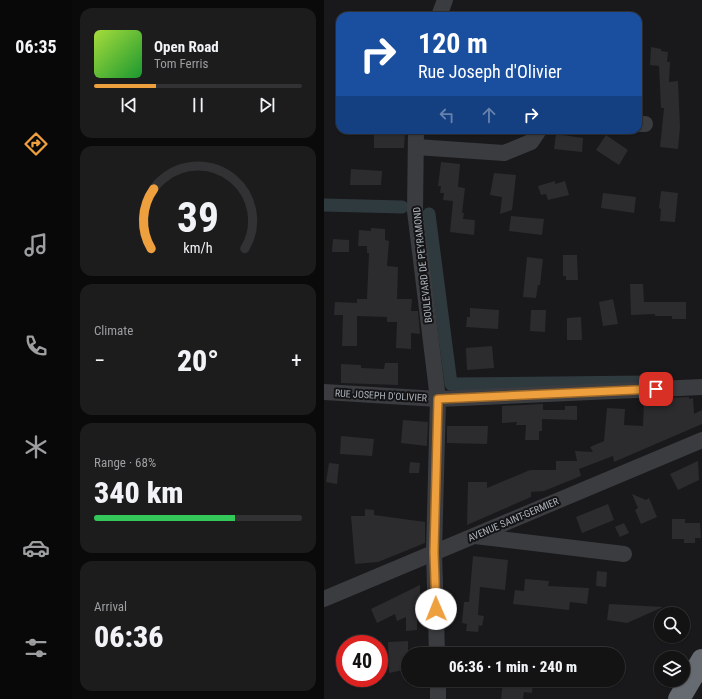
<!DOCTYPE html>
<html lang="en">
<head>
<meta charset="utf-8">
<style>
  :root { --surface:#131314; --page:#1c1c1d; --text:#f1f3f6; --muted:#9d9ea0; --line:#323234; --accent:#ee9f3e }
  body { margin:0; font-family:"Roboto Condensed",sans-serif; background:var(--page); color:var(--text); height:100vh; display:flex; flex-direction:column; font-size:15px; white-space:nowrap }
  * { box-sizing:border-box; margin:0 }
  p { font-size:13px; color:var(--muted) }
  .icon { flex:none; width:22px; height:22px; fill:none; stroke:currentColor; stroke-width:2; stroke-linecap:round; stroke-linejoin:round }
  .map { position:relative; flex:1; overflow:hidden }
  .panel { display:flex; flex-direction:column; gap:8px; padding:8px; background:#0a0a0b; width:252px }
  .panel>* { flex:none }
  .banner { position:absolute; left:12px; top:12px; width:306px; height:122px; border-radius:12px; box-shadow:0 1px 3px #0004,0 0 0 1px var(--line); background:#1a4fa0; color:#fff; overflow:hidden }
  .fabs { position:absolute; left:330px; top:607px; display:grid; gap:8px }
  .fabs a { display:grid; place-items:center; width:36px; height:36px; border-radius:50%; background:var(--surface); box-shadow:0 1px 3px #0004,0 0 0 1px var(--line); font-size:20px }
  .speed { position:absolute; left:12px; top:635px; display:flex; gap:8px; font-size:20px; font-weight:700; text-align:center }
  .speed>* { display:grid; place-content:center; width:52px; height:52px; border-radius:50%; background:var(--surface); box-shadow:0 1px 3px #0004,0 0 0 1px var(--line); line-height:1 }
  .speed .limit { border:6px solid #d22; background:#fff; color:#111 }
  .pin { position:absolute; display:grid; place-items:center; width:34px; height:34px; color:#fff; margin:-17px; border-radius:8px; box-shadow:0 2px 6px #0006 }
  .me { position:absolute; width:44px; margin:-22px; rotate:359deg; stroke-linejoin:round; filter:drop-shadow(0 0 3px #0008) }
  .turn { display:flex; align-items:center; gap:14px; height:84px; padding:0 16px; font-size:18px }
  .turn .icon { width:52px; height:52px; stroke-width:2.5 }
  .turn b { display:block; font-size:28px; line-height:34px }
  .lanes { display:flex; align-items:center; height:38px; padding:0 16px; background:#0003; justify-content:center; gap:20px; direction:ltr }
  .lanes .off { opacity:.35 }
  .big { font-size:30px; font-weight:800; line-height:1.1 }
  .panel .card { flex:1; display:flex; flex-direction:column; justify-content:center; gap:6px; min-width:0; padding:0 14px; border-radius:12px; background:var(--page) }
  .panel .dial { align-items:center; gap:0 }
  .dial svg { height:104px; overflow:visible; fill:none; stroke:var(--line); stroke-width:7; stroke-linecap:round; text-anchor:middle }
  .dial text { fill:var(--text); stroke:none }
  .song { display:flex; align-items:center; gap:12px }
  .cover { width:48px; height:48px; border-radius:6px; background:linear-gradient(135deg,hsl(80 70% 55%),hsl(130 70% 35%)) }
  .played { height:4px; border-radius:2px; background:linear-gradient(90deg,var(--accent) 30%,var(--line) 30%) }
  .keys { display:flex; justify-content:space-around; direction:ltr }
  .heat { display:flex; justify-content:space-between; align-items:center; font-size:22px; direction:ltr }
  .charge { height:6px; border-radius:3px; background:linear-gradient(90deg,#34c759 68%,var(--line) 0) }
  .trip { position:absolute; left:77px; top:647px; width:224px; height:40px; border-radius:20px; background:var(--surface); box-shadow:0 1px 3px #0004,0 0 0 1px var(--line); font-weight:800; line-height:40px; text-align:center }
  main { display:flex; flex:1; min-height:0 }
  .tab-bar { display:flex; flex-direction:column; width:72px; justify-content:space-around; align-items:center; background:#080808; color:var(--muted) }
  .tab-bar .icon { width:28px; height:28px }
  .tab-bar .on { color:var(--accent) }
  .tab-bar b { font-size:18px; color:var(--text) }
  .map>svg:first-child { display:block }
</style>
</head>
<body>
<main>
<nav class="tab-bar">
<b>06:35</b>
<svg class="icon on" aria-label="directions" viewBox="0 0 24 24"><path d="M12 3l9 9-9 9-9-9zM9 14v-3h6M13 9l2 2-2 2"/></svg>
<svg class="icon" aria-label="music" viewBox="0 0 24 24"><path d="M9 18V5l10-2v13"/><circle cx="6" cy="18" r="3"/><circle cx="16" cy="16" r="3"/></svg>
<svg class="icon" aria-label="phone" viewBox="0 0 24 24"><path d="M5 4h4l2 5-3 2q2 4 5 5l2-3 5 2v4C11 20 4 13 5 4z"/></svg>
<svg class="icon" aria-label="climate" viewBox="0 0 24 24"><path d="M12 3v18M4 7l16 10M4 17L20 7"/></svg>
<svg class="icon" aria-label="car" viewBox="0 0 24 24"><path d="M5 17H2v-5l4-1 3-4h7l3 4 3 1v5h-3M9 17h6M6 11h13"/><circle cx="7" cy="17" r="2"/><circle cx="17" cy="17" r="2"/></svg>
<svg class="icon" aria-label="filters" viewBox="0 0 24 24"><path d="M4 7h16M4 17h16"/><circle cx="9" cy="7" r="2"/><circle cx="15" cy="17" r="2"/></svg>
</nav>
<section class="panel">
<div class="card">
<div class="song"><i class="cover"></i><div><b>Open Road</b><p>Tom Ferris</p></div></div>
<div class="played"></div>
<div class="keys"><svg class="icon" aria-label="previous" viewBox="0 0 24 24"><path d="M18 5L8 12l10 7zM5 5v14"/></svg><svg class="icon" aria-label="pause" viewBox="0 0 24 24"><path d="M8 5v14M16 5v14"/></svg><svg class="icon" aria-label="next" viewBox="0 0 24 24"><path d="M6 5l10 7-10 7zM19 5v14"/></svg></div>
</div>
<div class="card dial"><svg viewBox="0 0 100 80">
<path d="M14 69A42 42 0 1 1 86 69"/>
<path d="M14 69A42 42 0 0 1 16 23" stroke="#ee9f3e"/>
<text x="50" y="56" font-size="32" font-weight="700">39</text>
<text x="50" y="72" font-size="11">km/h</text>
</svg></div>
<div class="card"><p>Climate</p>
<div class="heat"><a>−</a><b class="big">20°</b><a>+</a></div>
</div>
<div class="card"><p>Range · 68%</p><b class="big">340 km</b><div class="charge"></div></div>
<div class="card"><p>Arrival</p><b class="big">06:36</b></div>
</section>
<div class="map">
<svg width="378" height="699" viewBox="0 0 378 699">
  <rect width="100%" height="100%" fill="#19191b"/>
  <g fill="none" stroke-linecap="round" stroke-linejoin="round">
    <g stroke="#2f3a3f" stroke-width="13">
      <polyline points="0,205 78,207"/>
      <polyline points="105,214 127,384 322,382"/>
    </g>
  </g>
  <g fill="#2c2c2f">
    <polygon points="327,47 337,49 337,51 344,52 343,62 346,62 345,82 354,81 356,127 354,149 336,147 340,108 337,108 335,66 326,65"/>
    <polygon points="50,131 81,132 80,148 50,148"/>
    <polygon points="232,134 259,138 258,152 230,149"/>
    <polygon points="282,135 304,150 295,165 272,150"/>
    <polygon points="117,162 136,164 134,187 141,188 138,213 140,213 139,219 151,220 150,235 126,232 129,201 119,200 120,193 116,193 117,186 114,186"/>
    <polygon points="27,169 58,171 57,185 26,185"/>
    <polygon points="170,173 192,175 188,210 176,214 178,197 166,195"/>
    <polygon points="231,181 231,184 241,181 245,195 224,200 222,194 217,195 214,186"/>
    <polygon points="337,191 354,193 351,222 336,221 337,209 335,208"/>
    <polygon points="279,193 312,197 310,213 277,208"/>
    <polygon points="187,216 220,219 218,235 185,231"/>
    <polygon points="47,228 61,229 61,240 65,241 63,266 74,267 73,299 88,299 87,311 94,311 96,334 87,333 87,349 72,348 73,322 63,322 63,317 33,316 33,346 18,346 19,315 10,315 11,302 33,303 33,299 43,299 45,253 43,253 43,246 34,246 35,230 47,231"/>
    <polygon points="9,239 25,240 25,252 8,252"/>
    <polygon points="239,255 253,255 254,280 242,280 242,276 239,276"/>
    <polygon points="203,257 219,259 216,285 214,285 212,298 199,297"/>
    <polygon points="306,284 319,284 320,302 362,302 362,319 348,319 348,316 331,316 331,314 307,315"/>
    <polygon points="289,299 294,324 279,326 275,302"/>
    <polygon points="146,308 175,310 174,329 142,327 143,317 146,317"/>
    <polygon points="207,310 222,310 221,332 206,331"/>
    <polygon points="257,317 258,340 243,340 243,318"/>
    <polygon points="168,346 170,368 143,370 142,348"/>
    <polygon points="61,363 74,363 74,385 17,383 17,364 37,365 37,368 60,369"/>
    <polygon points="365,397 365,399 369,398 370,414 378,410 378,424 290,462 289,456 255,469 257,476 220,491 207,492 207,497 143,525 144,482 163,482 163,488 206,470 232,470 232,461 253,461 251,451 269,452 266,447 280,441 283,408 301,409 300,425 319,426 320,399"/>
    <polygon points="219,404 219,410 241,410 241,406 253,406 253,420 218,419 218,431 215,431 215,440 201,440 202,425 192,425 193,422 178,423 178,406"/>
    <polygon points="79,420 104,422 103,446 77,443"/>
    <polygon points="123,426 164,426 163,444 123,443"/>
    <polygon points="17,436 50,439 48,456 16,454"/>
    <polygon points="374,461 375,480 354,490 346,474"/>
    <polygon points="86,462 96,463 95,473 85,473"/>
    <polygon points="5,463 15,464 13,484 2,482"/>
    <polygon points="308,494 322,500 325,498 333,517 317,524 311,510 314,508"/>
    <polygon points="284,504 290,520 258,533 252,517"/>
    <polygon points="41,509 50,510 50,515 101,522 101,543 54,562 31,564 27,516 41,516"/>
    <polygon points="348,519 361,519 361,523 376,523 377,538 371,538 371,543 360,543 360,539 348,539"/>
    <polygon points="300,523 305,533 296,537 291,527"/>
    <polygon points="149,556 184,560 181,590 156,587 154,615 160,616 158,626 155,625 154,632 142,631 143,624 138,623 140,602 145,602"/>
    <polygon points="273,571 283,572 282,587 272,586"/>
    <polygon points="201,579 225,581 224,586 265,588 263,604 246,602 245,610 189,604 191,590 200,591"/>
    <polygon points="96,585 96,608 93,609 93,630 82,631 82,617 73,621 71,614 53,623 47,609"/>
    <polygon points="285,604 339,607 303,623 283,620"/>
    <polygon points="84,641 84,669 65,673 64,642"/>
    <polygon points="179,681 200,683 201,681 209,682 208,693 200,692 199,699 177,699"/>
  </g>
  <g fill="none" stroke-linecap="round" stroke-linejoin="round">
    <g stroke="#3a3c40" stroke-width="16">
      <polyline points="115,16 121,0"/>
      <polyline points="314,124 321,124"/>
      <polyline points="92,130 91,211 114,399 110,552 113,654"/>
      <polyline points="92,147 180,153 207,142 215,130"/>
      <polyline points="0,392 114,399 378,387"/>
      <polyline points="151,536 300,554"/>
      <polyline points="0,599 378,440"/>
      <polyline points="114,680 114,699"/>
    </g>
    <polyline stroke="#666a71" stroke-width="22" points="355,699 378,660"/>
  </g>
  <g fill="none" stroke-linecap="round" stroke-linejoin="round">
    <defs>
      <polyline id="route" points="112,609 110,552 114,399 332,389"/>
    </defs>
    <use href="#route" stroke="#9b6728" stroke-width="10"/>
    <use href="#route" stroke="#ee9f3e" stroke-width="7"/>
  </g>
  <g text-anchor="middle" stroke-width="4" stroke-linejoin="round" paint-order="stroke">
    <g font-size="10" fill="#acb2ba" stroke="#141416">
      <text transform="translate(98 265) rotate(-96)" y="4">BOULEVARD DE PEYRAMOND</text>
      <text transform="translate(57 395) rotate(3)" y="4">RUE JOSEPH D'OLIVIER</text>
      <text transform="translate(189 519) rotate(-23)" y="4">AVENUE SAINT-GERMIER</text>
    </g>
  </g>
</svg>
<div class="fabs">
<a><svg class="icon" aria-label="search" viewBox="0 0 24 24"><circle cx="10" cy="10" r="6"/><path d="M15 15l6 6"/></svg></a>
<a><svg class="icon" aria-label="layers" viewBox="0 0 24 24"><path d="M12 4l9 5-9 5-9-5zM3 14l9 5 9-5"/></svg></a>
</div>
<div class="speed"><div class="limit">40</div></div>
<div class="pin" style="left:332px;top:389px;background:#d93025"><svg class="icon" aria-label="arrive" viewBox="0 0 24 24"><path d="M6 21V4h12l-3 4 3 4H6"/></svg></div>
<svg class="me" style="left:112px;top:609px" viewBox="-20 -20 40 40"><circle r="19" fill="#fff"/><path d="M0-13L10 11 0 6-10 11z" fill="#ee9f3e"/></svg>
<div class="trip">06:36 · 1 min · 240 m</div>
<div class="banner">
<div class="turn"><svg class="icon" aria-label="right" viewBox="0 0 24 24"><path d="M7 20v-9h11M14 6l5 5-5 5"/></svg><div><b>120 m</b>Rue Joseph d'Olivier</div></div>
<div class="lanes"><svg class="icon off" aria-label="left" viewBox="0 0 24 24"><path d="M17 20v-9H6M10 6l-5 5 5 5"/></svg><svg class="icon off" aria-label="ahead" viewBox="0 0 24 24"><path d="M12 20V5M6 11l6-6 6 6"/></svg><svg class="icon" aria-label="right" viewBox="0 0 24 24"><path d="M7 20v-9h11M14 6l5 5-5 5"/></svg></div>
</div>
</div>
</main>
</body>
</html>
